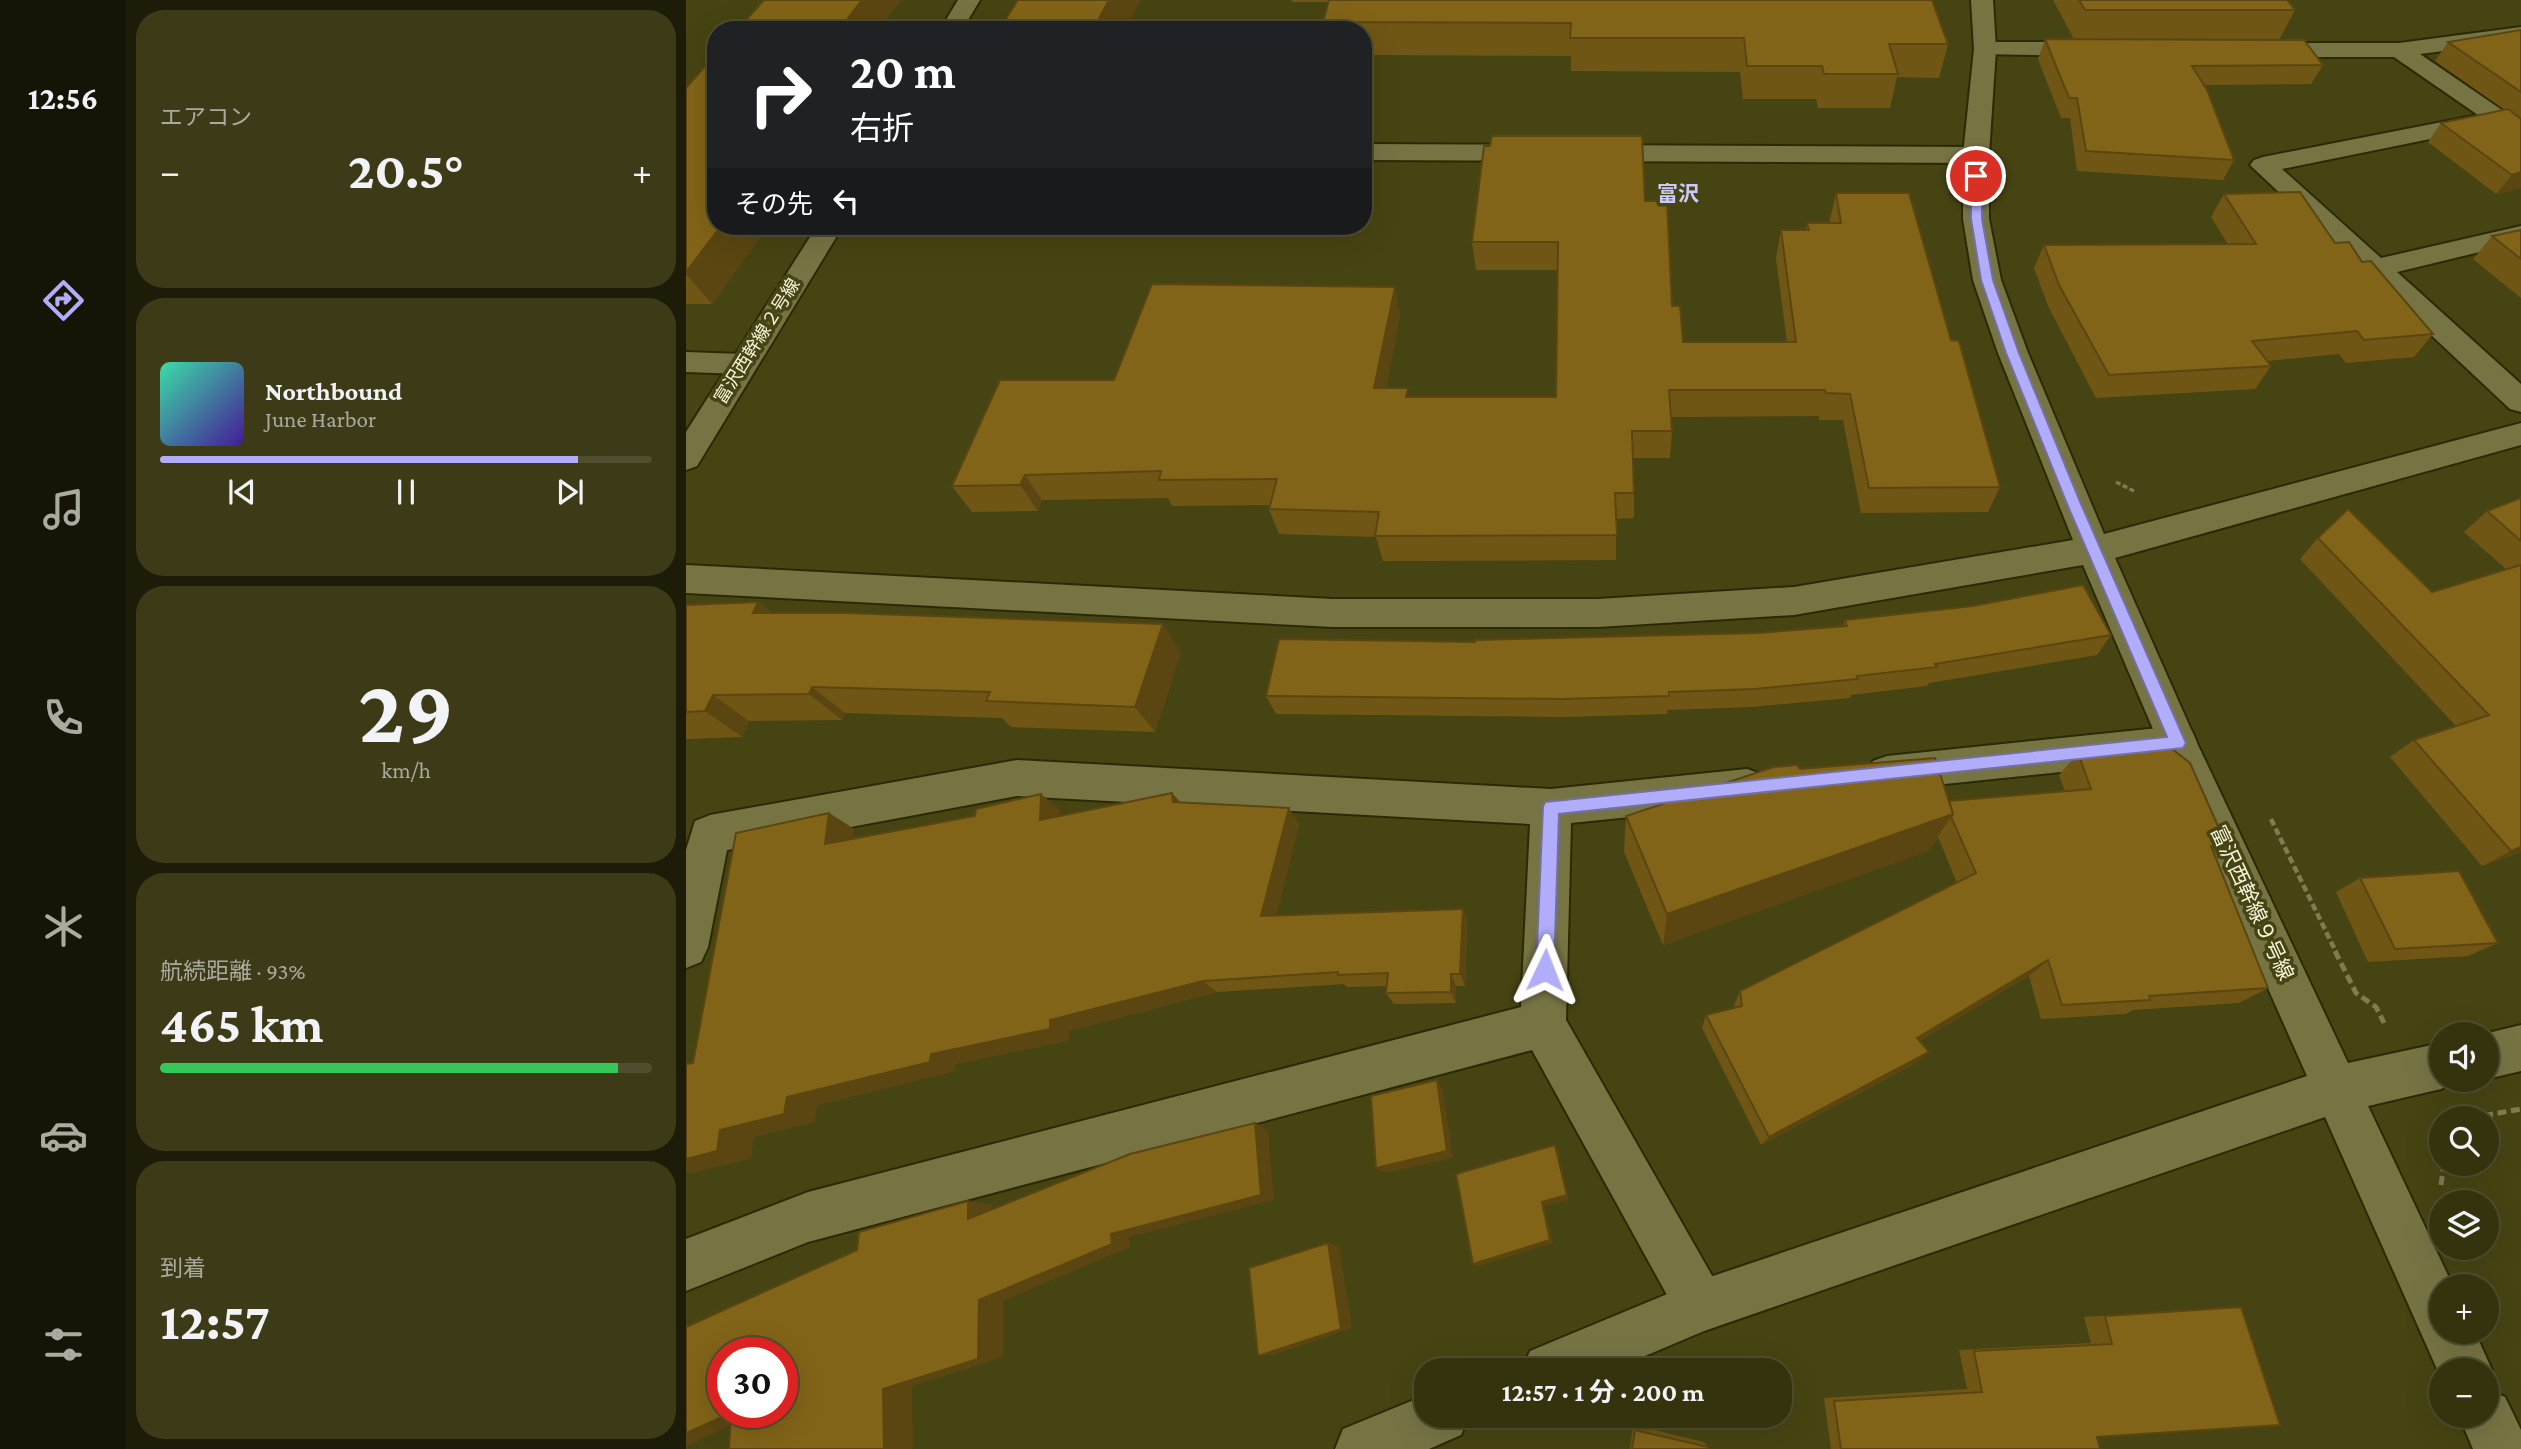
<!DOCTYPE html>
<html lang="ja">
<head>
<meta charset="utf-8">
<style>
  :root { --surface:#35330e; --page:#3d3b17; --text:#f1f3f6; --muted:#aaaa9e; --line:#4f4e2e; --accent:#b1adfa }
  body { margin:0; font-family:"Crimson Pro","Noto Sans JP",serif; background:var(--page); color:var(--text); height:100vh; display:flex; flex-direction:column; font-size:26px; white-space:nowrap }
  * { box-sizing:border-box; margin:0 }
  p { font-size:23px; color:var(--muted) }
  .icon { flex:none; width:38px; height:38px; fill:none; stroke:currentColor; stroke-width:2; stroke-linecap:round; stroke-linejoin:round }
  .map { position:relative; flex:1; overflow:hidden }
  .panel { display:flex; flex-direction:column; gap:10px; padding:10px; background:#1d1c08; width:560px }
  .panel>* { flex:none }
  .hud { position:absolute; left:21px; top:21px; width:665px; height:214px; border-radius:28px; box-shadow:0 7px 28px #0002,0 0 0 2px var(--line); background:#202124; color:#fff; overflow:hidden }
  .tools { position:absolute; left:1743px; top:1022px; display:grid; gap:14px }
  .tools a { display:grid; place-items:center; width:70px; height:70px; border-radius:50%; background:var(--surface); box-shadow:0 7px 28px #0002,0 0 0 2px var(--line); font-size:35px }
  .speed { position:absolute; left:21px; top:1337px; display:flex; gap:14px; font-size:35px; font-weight:700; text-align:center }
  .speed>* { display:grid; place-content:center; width:91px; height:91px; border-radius:50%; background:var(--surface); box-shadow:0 7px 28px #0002,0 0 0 2px var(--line); line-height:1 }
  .speed .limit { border:10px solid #d22; background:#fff; color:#111 }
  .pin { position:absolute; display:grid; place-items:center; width:60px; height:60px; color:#fff; margin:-30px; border:4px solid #fff; border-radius:50%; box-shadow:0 2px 7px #0007 }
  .me { position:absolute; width:77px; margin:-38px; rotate:2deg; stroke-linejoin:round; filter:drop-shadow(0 0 5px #0008) }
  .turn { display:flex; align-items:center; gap:24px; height:147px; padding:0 28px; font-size:32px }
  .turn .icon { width:91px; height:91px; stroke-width:2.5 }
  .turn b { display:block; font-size:49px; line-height:60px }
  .then { display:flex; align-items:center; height:66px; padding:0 28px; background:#0003; gap:14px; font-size:26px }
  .big { font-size:52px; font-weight:700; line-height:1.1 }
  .panel .widget { flex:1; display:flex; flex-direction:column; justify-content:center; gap:10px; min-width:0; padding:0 24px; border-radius:28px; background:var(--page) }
  .panel .dial { align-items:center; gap:0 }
  .dial b { font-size:91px; line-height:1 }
  .song { display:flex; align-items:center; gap:21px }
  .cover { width:84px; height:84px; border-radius:10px; background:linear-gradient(135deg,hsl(160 70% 55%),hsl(260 70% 35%)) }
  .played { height:7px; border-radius:4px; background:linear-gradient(90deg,var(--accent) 85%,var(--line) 85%) }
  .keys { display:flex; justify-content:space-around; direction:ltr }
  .heat { display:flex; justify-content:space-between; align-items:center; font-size:38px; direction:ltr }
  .charge { height:10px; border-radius:5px; background:linear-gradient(90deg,#34c759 93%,var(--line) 0) }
  .trip { position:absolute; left:728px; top:1358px; width:378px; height:70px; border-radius:28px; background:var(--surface); box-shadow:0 7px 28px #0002,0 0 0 2px var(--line); font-weight:700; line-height:70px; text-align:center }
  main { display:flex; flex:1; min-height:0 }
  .tabs { display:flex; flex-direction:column; width:126px; justify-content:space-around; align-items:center; background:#151406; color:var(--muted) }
  .tabs .icon { width:49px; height:49px }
  .tabs .selected { color:var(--accent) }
  .tabs b { font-size:32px; color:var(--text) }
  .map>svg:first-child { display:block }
</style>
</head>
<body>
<main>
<nav class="tabs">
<b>12:56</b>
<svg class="icon selected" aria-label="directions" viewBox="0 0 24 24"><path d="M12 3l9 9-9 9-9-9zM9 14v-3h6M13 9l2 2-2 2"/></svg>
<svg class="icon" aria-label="music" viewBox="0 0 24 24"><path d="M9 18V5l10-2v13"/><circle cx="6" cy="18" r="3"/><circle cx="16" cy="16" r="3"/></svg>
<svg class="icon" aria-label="phone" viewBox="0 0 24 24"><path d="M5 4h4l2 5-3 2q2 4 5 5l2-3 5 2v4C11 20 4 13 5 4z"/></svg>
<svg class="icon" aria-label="climate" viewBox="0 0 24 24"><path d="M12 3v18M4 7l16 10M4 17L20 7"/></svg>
<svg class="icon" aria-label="car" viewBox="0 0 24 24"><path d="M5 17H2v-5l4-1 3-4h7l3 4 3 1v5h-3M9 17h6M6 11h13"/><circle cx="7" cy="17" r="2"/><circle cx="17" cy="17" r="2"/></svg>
<svg class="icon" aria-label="filters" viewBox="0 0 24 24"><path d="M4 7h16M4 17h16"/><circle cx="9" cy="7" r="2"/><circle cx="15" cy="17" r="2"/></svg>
</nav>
<section class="panel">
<div class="widget"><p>エアコン</p>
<div class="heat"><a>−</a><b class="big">20.5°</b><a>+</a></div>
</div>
<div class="widget">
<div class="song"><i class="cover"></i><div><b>Northbound</b><p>June Harbor</p></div></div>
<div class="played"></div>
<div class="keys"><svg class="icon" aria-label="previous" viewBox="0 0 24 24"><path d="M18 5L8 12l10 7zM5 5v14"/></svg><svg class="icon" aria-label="pause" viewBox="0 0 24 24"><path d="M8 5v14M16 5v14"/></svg><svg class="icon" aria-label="next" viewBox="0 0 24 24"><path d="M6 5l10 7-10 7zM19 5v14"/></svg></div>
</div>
<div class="widget dial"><b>29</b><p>km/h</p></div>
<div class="widget"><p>航続距離 · 93%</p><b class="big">465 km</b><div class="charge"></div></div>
<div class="widget"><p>到着</p><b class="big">12:57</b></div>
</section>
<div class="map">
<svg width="1835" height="1449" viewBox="0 0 1835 1449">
  <rect width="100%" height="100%" fill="#474413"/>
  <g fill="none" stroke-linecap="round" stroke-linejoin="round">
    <defs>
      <g id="minor">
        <polygon points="1835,27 1835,41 1734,54 1835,123 1835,141 1826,139 1808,126 1596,169 1695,258 1835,226 1835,242 1711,272 1835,384 1835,412 1824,409 1564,165 1568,160 1577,157 1792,115 1708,57 1574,57 1566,55 1563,50 1566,45 1574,43 1713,43"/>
        <polygon points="1299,42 1409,42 1417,44 1420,49 1417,54 1409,56 1291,54 1288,49 1291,44"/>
        <polygon points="677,144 1290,147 1299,150 1303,155 1299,160 1290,163 677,160"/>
        <polygon points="0,352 56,354 67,357 71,364 67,371 56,374 0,372"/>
        <polygon points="1492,726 1506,731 1511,743 1506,755 1492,760 1201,790 1187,785 1181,773 1187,761 1201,756"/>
        <polygon points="331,760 865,789 1061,769 1075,774 1081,787 1075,800 1061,805 885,823 880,1020 1033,1288 1041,1306 1033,1324 1015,1332 997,1324 846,1050 122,1242 0,1291 0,1239 122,1192 835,1007 844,824 331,796 41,850 22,947 15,962 0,968 0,850 9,821 24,815"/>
      </g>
      <g id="tertiary">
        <polygon points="272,0 294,0 276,30 254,30"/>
        <polygon points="1285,0 1307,0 1310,49 1303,155 1303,219 1315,280 1342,353 1418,534 1835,423 1835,445 1429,558 1511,743 1662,1063 1755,1043 1755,1080 1773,1080 1755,1089 1682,1106 1767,1286 1755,1286 1755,1332 1789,1332 1806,1370 1801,1382 1801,1370 1755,1370 1755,1378 1639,1117 1018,1331 926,1370 836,1370 844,1351 1015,1280 1621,1076 1473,743 1397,565 1108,615 912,627 647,627 0,593 0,565 647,599 912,599 1108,587 1387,540 1312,353 1287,280 1277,219 1277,155 1288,49"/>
        <polygon points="131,226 157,226 11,466 0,470 0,432"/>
        <polygon points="1835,1025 1835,1071 1801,1079 1801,1034 1798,1034"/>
        <polygon points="1801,1389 1819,1397 1835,1430 1835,1449 1787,1449 1773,1416 1801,1416"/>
        <polygon points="740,1395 740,1416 783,1416 775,1435 743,1449 649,1449 657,1429"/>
      </g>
    </defs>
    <use href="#minor" stroke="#2c2a04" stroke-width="4"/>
    <use href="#tertiary" stroke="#2c2a04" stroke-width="4"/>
    <polyline stroke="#7e7c52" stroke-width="3.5" stroke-dasharray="5 2.5" stroke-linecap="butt" points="1430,482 1450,492"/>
    <polyline stroke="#7e7c52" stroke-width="4.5" stroke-dasharray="7 3.5" stroke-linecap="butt" points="1585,819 1650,952"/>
    <g stroke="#7e7c52" stroke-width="5" stroke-dasharray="9 4.5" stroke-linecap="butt">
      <polyline points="1649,951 1670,993 1690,1007 1698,1023"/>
      <polyline points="1785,1118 1835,1109"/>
      <polyline points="1755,1185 1758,1164"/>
      <polyline points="1801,1293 1811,1313"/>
    </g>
    <use href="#minor" fill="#777444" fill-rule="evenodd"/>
    <use href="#tertiary" fill="#777444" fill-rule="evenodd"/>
  </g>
  <g fill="#705615">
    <polygon points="605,0 1246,0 1262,44 1253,78 1211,77 1204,108 1132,108 1130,99 1057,99 1054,72 885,71 885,56 677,55 677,30 638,30 637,22 643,2 606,2"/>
    <polygon points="1367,0 1601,0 1609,10 1593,40 1637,65 1625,84 1518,85 1548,160 1537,180 1391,171 1384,118 1375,118 1352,59 1359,39 1388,39"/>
    <polygon points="1835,30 1835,188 1810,194 1742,142 1755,123 1819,110 1749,61 1762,42"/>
    <polygon points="0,88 30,226 82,226 26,304 0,304"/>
    <polygon points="1150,193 1265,340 1314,487 1302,512 1175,513 1157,420 1133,420 1133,416 985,417 986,431 984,458 947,458 948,493 948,518 930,519 930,560 697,561 690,537 593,534 583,509 584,505 486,506 482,498 356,500 352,511 286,512 266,486 428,380 714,314 700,388 723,397 870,397 872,270 790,270 786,242 959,201 986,306 997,342 1101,342 1090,258 1095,230 1120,230 1121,223 1144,223 1144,220"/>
    <polygon points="1538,194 1649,243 1676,262 1747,334 1728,357 1660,363 1653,354 1581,361 1585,366 1569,389 1410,398 1363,308 1348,268 1358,245 1542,244 1525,217"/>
    <polygon points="1835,230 1835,298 1787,259 1806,236"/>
    <polygon points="1835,498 1835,852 1796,866 1704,757 1728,740 1770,726 1614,559 1632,538 1746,592 1820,569 1778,532 1801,511"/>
    <polygon points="72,602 86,613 495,652 469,732 325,727 316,718 159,713 156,720 63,721 56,737 0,739 0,605"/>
    <polygon points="1159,620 1425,635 1411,655 1243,683 1241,686 1165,695 1164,698 1065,707 981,710 981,714 877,717 590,714 580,696 789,642 1071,633 1157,626"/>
    <polygon points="1392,753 1540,844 1528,854 1582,988 1553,1003 1447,1010 1440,1014 1355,1019 1343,976 1233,1041 1228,1064 1075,1145 1016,1028 1020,1015 1049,1008 1048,1005 1054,991 1271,883 1252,837 1242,851 977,945 938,852 940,816 1114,769 1263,801 1379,791 1373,775"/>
    <polygon points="486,793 494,802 613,824 590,916 777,909 781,923 779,986 770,986 770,1003 708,1004 700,993 701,986 661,987 658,984 531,992 383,1031 383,1040 269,1064 268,1071 131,1105 128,1122 67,1137 65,1158 4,1173 0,1173 0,1064 7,1063 143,813 168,829 166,838 289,816 355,794 373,810 372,817"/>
    <polygon points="1674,878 1812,943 1782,956 1682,962 1650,892"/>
    <polygon points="1555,1307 1411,1437 1414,1449 1145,1449 1138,1398 1281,1389 1273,1350 1405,1343 1398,1317 1529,1308"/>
    <polygon points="947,1425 1018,1442 1022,1447 1022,1449 944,1449"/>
  </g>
  <g fill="#5b4611">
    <polygon points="176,0 215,0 193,30 153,30"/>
    <polygon points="423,0 454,0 440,30 407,30"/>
    <polygon points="1835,172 1835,188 1810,194 1826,175"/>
    <polygon points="35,226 82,226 26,304 0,274 0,272"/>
    <polygon points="709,287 714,314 695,414 688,388"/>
    <polygon points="339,475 356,500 352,511 334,485"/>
    <polygon points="72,602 105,630 67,613"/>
    <polygon points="477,624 495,652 469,732 449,707"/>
    <polygon points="126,687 159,713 156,720 123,694"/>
    <polygon points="27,695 63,721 56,737 19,711"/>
    <polygon points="486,793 500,809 487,802"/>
    <polygon points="355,794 373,810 372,836 354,820"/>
    <polygon points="603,808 613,824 587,930 575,916"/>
    <polygon points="143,813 168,829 164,859 139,844"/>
    <polygon points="1267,814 1242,851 977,945 981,914"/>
    <polygon points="1835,847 1835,852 1796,866 1825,851"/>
    <polygon points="777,909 781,923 779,986 774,974"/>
    <polygon points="1362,960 1343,976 1217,1051 1231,1038"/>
    <polygon points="765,974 770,986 770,1003 765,992"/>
    <polygon points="517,981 531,992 383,1031 383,1040 269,1064 268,1071 131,1105 128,1122 67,1137 65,1158 4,1173 0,1173 0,1159 34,1130 101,1097 364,1020"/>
    <polygon points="1243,1052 1228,1064 1075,1145 1083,1137"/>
    <polygon points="751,1080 757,1089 767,1158 699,1173 690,1168"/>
    <polygon points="569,1123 582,1130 588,1200 443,1237 444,1247 317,1301 317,1357 226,1386 227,1449 198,1449 197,1389 293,1300 425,1234"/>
    <polygon points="869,1145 883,1200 858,1207 867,1243 792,1266 787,1264 856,1202"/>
    <polygon points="282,1201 306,1205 305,1223 282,1219"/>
    <polygon points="642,1243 653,1246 666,1328 587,1355 572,1356"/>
    <polygon points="73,1412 0,1446 0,1433 45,1413"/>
  </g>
  <g fill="#826418" stroke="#5b4611" stroke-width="2" fill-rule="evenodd">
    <polygon points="78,0 176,0 153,30 51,30"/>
    <polygon points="332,0 423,0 407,30 313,30"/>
    <polygon points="643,0 1246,0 1262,44 1203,44 1212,74 1138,74 1136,66 1061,66 1058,38 884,38 885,23 637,22"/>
    <polygon points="1393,0 1601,0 1609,10 1399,10"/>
    <polygon points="1835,30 1835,92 1762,42"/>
    <polygon points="1359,39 1618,40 1637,65 1506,66 1521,90 1548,160 1400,151 1391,98 1383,98"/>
    <polygon points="30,54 30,226 35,226 0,272 0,88"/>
    <polygon points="1822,109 1835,119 1835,172 1826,175 1755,123"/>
    <polygon points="806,136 956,136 959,201 981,201 986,306 994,306 997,342 1110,342 1095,230 1123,230 1121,223 1155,223 1150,193 1223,193 1265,340 1273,341 1314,487 1183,488 1164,394 1140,393 1139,390 983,390 986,431 946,431 948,493 929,493 931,535 689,536 693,512 583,509 591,479 473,480 475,471 339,475 334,485 266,486 314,380 428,380 466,284 709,287 688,388 722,388 720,397 870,397 872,242 786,242 798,146 804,146"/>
    <polygon points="1614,192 1649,243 1663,242 1676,262 1685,261 1747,334 1678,340 1671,331 1566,341 1585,366 1423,375 1373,285 1358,245 1570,244 1538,194"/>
    <polygon points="1835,230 1835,259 1806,236"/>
    <polygon points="1835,498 1835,541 1801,511"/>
    <polygon points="1662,509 1746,592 1835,565 1835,847 1825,851 1728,740 1803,715 1632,538"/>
    <polygon points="1397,585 1425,635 1249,664 1251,667 1171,676 1172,679 1069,689 983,692 983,696 875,699 580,696 593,639 789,642 789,640 1071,633 1161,626 1159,620 1287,606"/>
    <polygon points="72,602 67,613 161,613 477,624 449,707 300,701 304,692 126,687 123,694 27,695 19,711 0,712 0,605"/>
    <polygon points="1481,745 1504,763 1540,844 1525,846 1582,988 1463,996 1464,1000 1376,1005 1362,960 1231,1038 1243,1052 1083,1137 1020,1015 1056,1006 1054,991 1290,873 1265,817 1267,814 1263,801 1405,789 1392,753"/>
    <polygon points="1249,758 1267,814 981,914 940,816 1088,767 1111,765 1114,769"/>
    <polygon points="486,793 487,802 603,808 575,916 777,909 774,974 765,974 765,992 700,993 702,973 652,975 652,972 517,981 364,1020 364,1029 245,1054 244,1062 101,1097 98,1114 34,1130 31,1151 0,1159 0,1064 7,1063 50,833 143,813 139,844 289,816 290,809 355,794 354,820"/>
    <polygon points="1773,871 1812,943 1709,949 1674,878"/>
    <polygon points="751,1080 761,1151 690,1168 685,1096"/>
    <path d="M569,1123l6,72 -150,39 1,10 -133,56 -1,59 -95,30 1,60h-155l2,-36 -45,20v-106l171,-77 2,-18 109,-31v18l162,-65zM37,1353h59v59h-59z"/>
    <polygon points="869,1145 881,1195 856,1202 864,1240 787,1264 770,1174"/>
    <polygon points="642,1243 655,1329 572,1356 563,1268"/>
    <polygon points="1555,1307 1594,1425 1411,1437 1414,1449 1155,1449 1148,1401 1296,1392 1288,1351 1426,1344 1419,1316"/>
    <polygon points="949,1430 1022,1447 1022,1449 946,1449"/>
  </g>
  <polygon fill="#b1adfa" stroke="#7370a2" stroke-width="2" points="1290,173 1296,176 1296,219 1307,280 1333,353 1395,504 1500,743 1497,748 873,814 868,970 865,977 859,979 852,977 850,970 857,807 859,802 1481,737 1381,504 1320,353 1295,280 1285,219 1285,176"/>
  <g text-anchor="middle" stroke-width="7" stroke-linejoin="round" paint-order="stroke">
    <g font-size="18" fill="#f5f4da" stroke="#474413">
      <text transform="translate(71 341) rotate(-58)" y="6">富沢西幹線２号線</text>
    </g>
    <g font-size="21" font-weight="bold" fill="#cccbf7" stroke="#474413">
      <text x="992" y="201">富沢</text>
    </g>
    <g font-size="21" fill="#f5f4da" stroke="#474413">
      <text transform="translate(1566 903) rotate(65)" y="7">富沢西幹線９号線</text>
    </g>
  </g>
</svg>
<div class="tools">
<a><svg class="icon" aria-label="sound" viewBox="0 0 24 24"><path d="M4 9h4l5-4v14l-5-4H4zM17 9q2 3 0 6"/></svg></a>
<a><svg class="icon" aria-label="search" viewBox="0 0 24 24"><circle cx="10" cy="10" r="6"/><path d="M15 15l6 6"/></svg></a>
<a><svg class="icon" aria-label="layers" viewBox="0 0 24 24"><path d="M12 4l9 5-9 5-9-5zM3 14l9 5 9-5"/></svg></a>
<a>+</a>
<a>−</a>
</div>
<div class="speed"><div class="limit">30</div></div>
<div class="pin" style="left:1290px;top:176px;background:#d93025"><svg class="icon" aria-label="arrive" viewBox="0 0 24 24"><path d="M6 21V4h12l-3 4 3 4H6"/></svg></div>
<svg class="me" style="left:859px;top:970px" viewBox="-20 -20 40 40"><path d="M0-17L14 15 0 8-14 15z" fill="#b1adfa" stroke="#fff" stroke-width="4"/></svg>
<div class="trip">12:57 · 1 分 · 200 m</div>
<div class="hud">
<div class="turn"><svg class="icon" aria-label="right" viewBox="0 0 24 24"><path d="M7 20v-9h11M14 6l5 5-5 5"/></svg><div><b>20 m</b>右折</div></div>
<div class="then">その先<svg class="icon" aria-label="left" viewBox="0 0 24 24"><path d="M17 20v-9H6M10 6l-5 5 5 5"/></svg></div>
</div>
</div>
</main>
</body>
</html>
